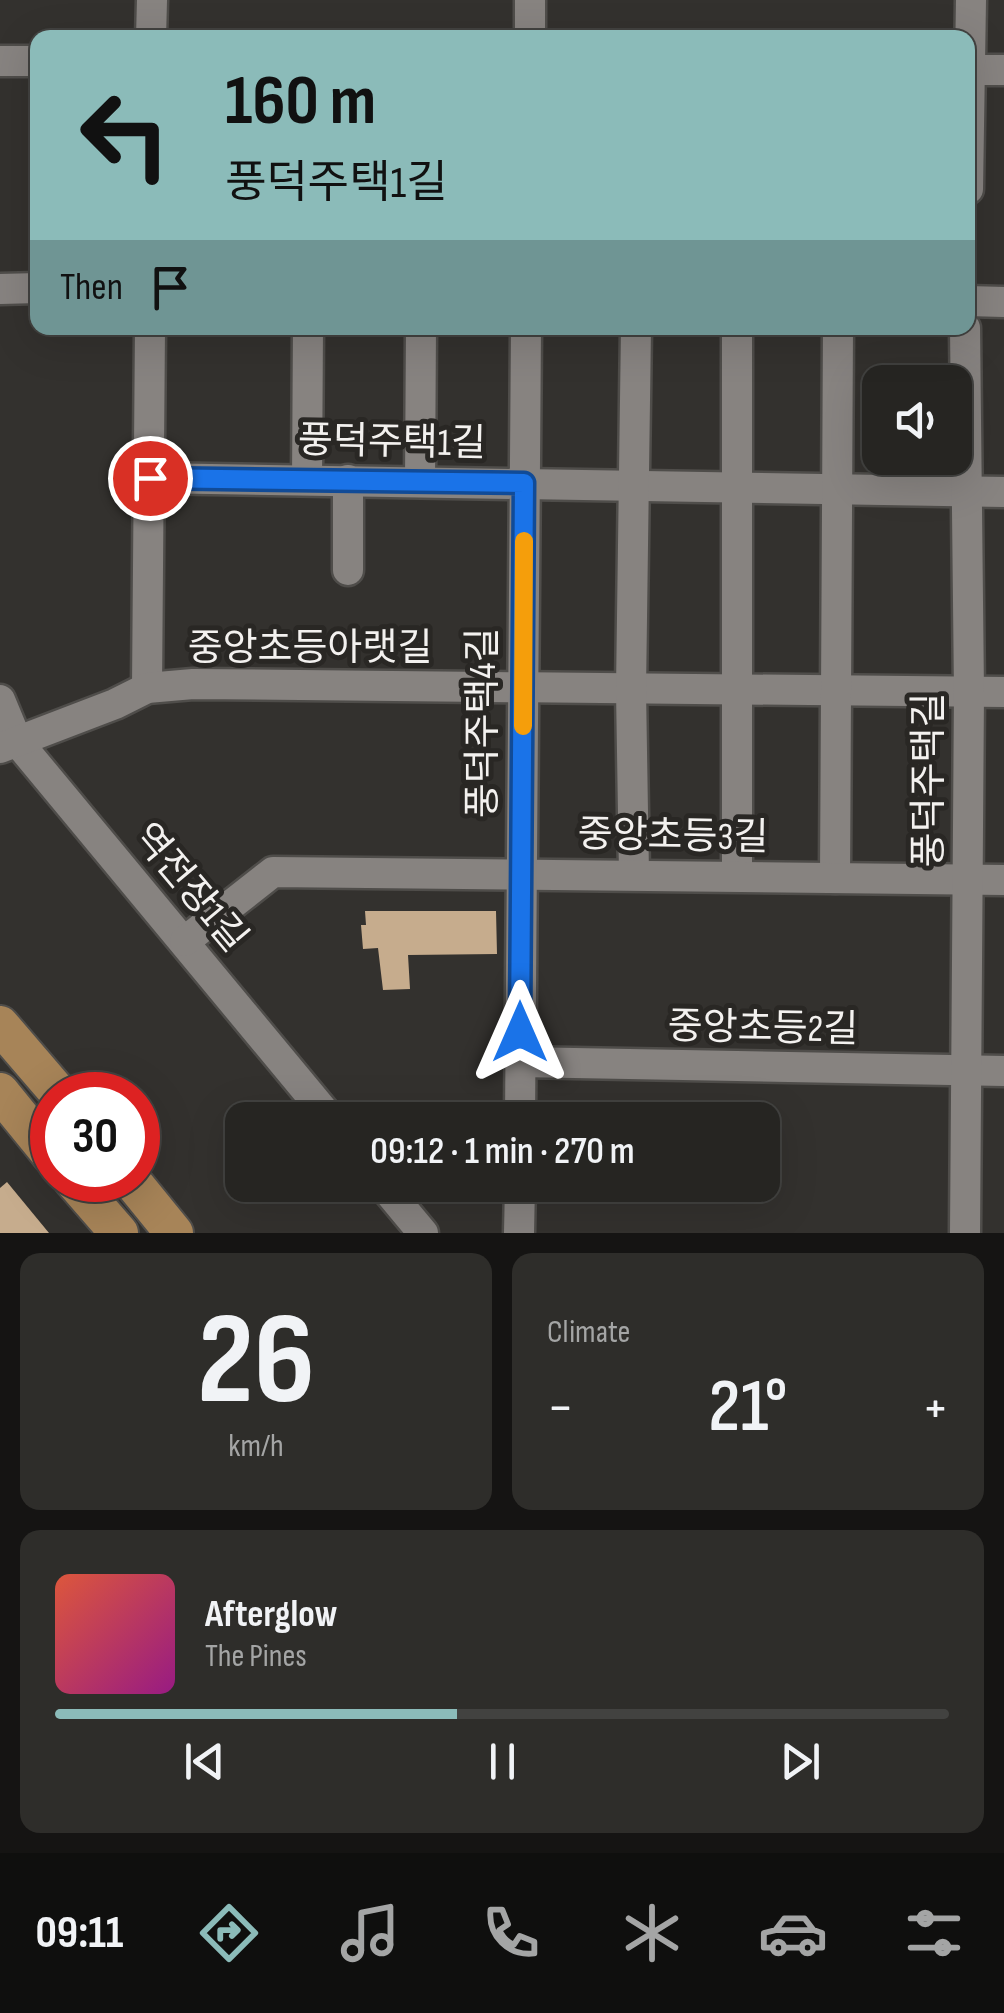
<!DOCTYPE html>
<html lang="en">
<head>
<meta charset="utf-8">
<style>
  :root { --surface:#262522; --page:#2e2d2a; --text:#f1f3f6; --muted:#a4a5a5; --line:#424240; --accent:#8bbbb9 }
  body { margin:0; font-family:"Sofia Sans Condensed","Noto Sans KR",sans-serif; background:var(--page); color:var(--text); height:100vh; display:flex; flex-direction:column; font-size:38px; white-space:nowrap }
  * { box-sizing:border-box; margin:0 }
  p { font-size:32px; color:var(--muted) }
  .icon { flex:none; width:55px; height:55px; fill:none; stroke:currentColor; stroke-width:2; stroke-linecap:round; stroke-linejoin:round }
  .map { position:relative; height:1233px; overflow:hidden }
  .side { display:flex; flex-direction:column; gap:20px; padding:20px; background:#151413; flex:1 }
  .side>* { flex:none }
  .hud { position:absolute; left:30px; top:30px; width:945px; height:305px; border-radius:20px; box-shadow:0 10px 40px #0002,0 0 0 2px var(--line); background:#8bbbb9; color:#111; overflow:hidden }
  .controls { position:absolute; left:862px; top:365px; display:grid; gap:20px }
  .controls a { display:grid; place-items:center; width:110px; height:110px; border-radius:20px; background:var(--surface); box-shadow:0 10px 40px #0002,0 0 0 2px var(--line); font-size:50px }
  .speed { position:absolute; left:30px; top:1072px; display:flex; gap:20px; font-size:50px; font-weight:700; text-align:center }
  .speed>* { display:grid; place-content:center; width:130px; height:130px; border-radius:50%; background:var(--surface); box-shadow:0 10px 40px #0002,0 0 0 2px var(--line); line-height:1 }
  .speed .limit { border:15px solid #d22; background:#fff; color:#111 }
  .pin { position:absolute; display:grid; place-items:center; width:85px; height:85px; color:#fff; margin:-42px; border:5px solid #fff; border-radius:50%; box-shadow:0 2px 10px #0007 }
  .me { position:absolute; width:110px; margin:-55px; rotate:0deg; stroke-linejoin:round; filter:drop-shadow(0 0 8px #0008) }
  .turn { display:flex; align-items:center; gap:35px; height:210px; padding:0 30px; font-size:45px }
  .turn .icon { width:130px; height:130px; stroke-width:2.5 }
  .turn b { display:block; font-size:70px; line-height:85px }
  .then { display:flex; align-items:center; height:95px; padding:0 30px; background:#0003; gap:20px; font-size:38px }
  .big { font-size:75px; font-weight:600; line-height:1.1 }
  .side .card { flex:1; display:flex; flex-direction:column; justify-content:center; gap:15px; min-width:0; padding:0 35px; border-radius:20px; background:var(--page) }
  .side .dial { align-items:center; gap:0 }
  .dial b { font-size:130px; line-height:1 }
  .song { display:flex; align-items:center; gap:30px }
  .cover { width:120px; height:120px; border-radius:15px; background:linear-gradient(135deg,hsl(10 70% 55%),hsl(310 70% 35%)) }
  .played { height:10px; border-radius:5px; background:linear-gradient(90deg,var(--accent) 45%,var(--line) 45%) }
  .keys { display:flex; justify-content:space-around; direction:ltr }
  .heat { display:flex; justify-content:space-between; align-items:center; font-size:55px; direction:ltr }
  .side .tiles { flex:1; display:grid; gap:20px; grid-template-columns:1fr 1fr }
  .card:last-child { grid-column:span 2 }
  .trip { position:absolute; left:225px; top:1102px; width:555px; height:100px; border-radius:20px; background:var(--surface); box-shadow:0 10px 40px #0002,0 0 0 2px var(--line); font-weight:600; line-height:100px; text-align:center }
  .dock { display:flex; height:160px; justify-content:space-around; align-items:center; background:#0f0f0e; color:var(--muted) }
  .dock .icon { width:70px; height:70px }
  .dock .selected { color:var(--accent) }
  .dock b { font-size:45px; color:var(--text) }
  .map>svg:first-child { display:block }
</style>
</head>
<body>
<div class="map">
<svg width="1004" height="1233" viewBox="0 0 1004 1233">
  <rect width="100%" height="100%" fill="#33312e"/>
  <g fill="#c6ac8d">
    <polygon points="365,911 496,911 497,954 408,955 410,989 383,990 378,948 363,949 361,925 366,925"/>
    <polygon points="7,1182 49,1233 0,1233 0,1188"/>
  </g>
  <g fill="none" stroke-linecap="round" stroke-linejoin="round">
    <defs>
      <g id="minor">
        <polyline points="530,0 530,38"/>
        <polyline points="151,38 152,0"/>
        <polyline points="0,61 38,61"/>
        <polyline points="968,70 1004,70"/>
        <polyline points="968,189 971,0"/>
        <polyline points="0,289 38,288"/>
        <polyline points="968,301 1004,302"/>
        <polyline points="150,478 1004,492"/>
        <polyline points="307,480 308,328"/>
        <polyline points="348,480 348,570"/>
        <polyline points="420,481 421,328"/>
        <polyline points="147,688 150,328"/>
        <polyline points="0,700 17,741 331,1120"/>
        <polyline points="0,748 115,704 147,688 193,684 1004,692"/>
        <polyline points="634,874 631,690 636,328"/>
        <polyline points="737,876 737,328"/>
        <polyline points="835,878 838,328"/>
        <polyline points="185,941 273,872 1004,880"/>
        <polyline points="520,1062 1004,1071"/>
        <polyline points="520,1120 526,328"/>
        <polyline points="383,1185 423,1233"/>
        <polyline points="519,1233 520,1185"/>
        <polyline points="965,1233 969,692 965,328"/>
      </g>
      <g id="major">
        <polyline points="0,1025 60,1095"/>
        <polyline points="0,1092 52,1156"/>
        <polyline points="73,1180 119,1233"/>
        <polyline points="131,1180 174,1233"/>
      </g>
    </defs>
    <use href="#minor" stroke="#4f4d4a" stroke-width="35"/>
    <use href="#major" stroke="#4f4d4a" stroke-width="42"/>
    <use href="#minor" stroke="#878380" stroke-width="30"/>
    <use href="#major" stroke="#a78458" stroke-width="38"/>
  </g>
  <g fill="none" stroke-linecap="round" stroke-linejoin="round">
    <defs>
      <polyline id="route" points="150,478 524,483 520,1032"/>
    </defs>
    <use href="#route" stroke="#114b97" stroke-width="25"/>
    <use href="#route" stroke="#1a73e8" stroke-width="18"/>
    <polyline stroke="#f59e0b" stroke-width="18" points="523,726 524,541"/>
  </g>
  <g text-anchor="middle" stroke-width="10" stroke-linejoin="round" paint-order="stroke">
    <g font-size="38" fill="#f3f1ef" stroke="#292724">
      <text transform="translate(392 441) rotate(1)" y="13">풍덕주택1길</text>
      <text x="310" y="660">중앙초등아랫길</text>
      <text transform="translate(482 723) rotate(-90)" y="13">풍덕주택4길</text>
      <text transform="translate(928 780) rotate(-90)" y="13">풍덕주택길</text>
      <text transform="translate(673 835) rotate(1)" y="13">중앙초등3길</text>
      <text transform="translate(191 887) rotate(50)" y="13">역전장1길</text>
      <text transform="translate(763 1027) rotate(1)" y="13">중앙초등2길</text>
    </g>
  </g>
</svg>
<div class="controls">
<a><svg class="icon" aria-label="sound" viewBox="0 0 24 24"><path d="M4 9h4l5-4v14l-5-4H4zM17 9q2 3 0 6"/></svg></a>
</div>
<div class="speed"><div class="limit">30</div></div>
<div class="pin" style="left:150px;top:478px;background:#d93025"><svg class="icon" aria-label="arrive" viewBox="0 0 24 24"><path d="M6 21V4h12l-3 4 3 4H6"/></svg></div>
<svg class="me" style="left:520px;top:1032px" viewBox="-20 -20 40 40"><path d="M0-17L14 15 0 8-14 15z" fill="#1a73e8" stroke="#fff" stroke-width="4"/></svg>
<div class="trip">09:12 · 1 min · 270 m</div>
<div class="hud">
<div class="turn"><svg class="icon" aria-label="left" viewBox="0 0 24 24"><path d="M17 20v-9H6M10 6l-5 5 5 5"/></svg><div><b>160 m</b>풍덕주택1길</div></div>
<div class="then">Then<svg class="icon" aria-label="arrive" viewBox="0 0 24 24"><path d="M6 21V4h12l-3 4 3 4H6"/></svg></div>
</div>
</div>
<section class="side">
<div class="tiles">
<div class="card dial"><b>26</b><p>km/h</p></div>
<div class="card"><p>Climate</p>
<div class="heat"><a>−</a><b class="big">21°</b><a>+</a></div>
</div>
<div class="card">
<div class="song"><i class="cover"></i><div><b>Afterglow</b><p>The Pines</p></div></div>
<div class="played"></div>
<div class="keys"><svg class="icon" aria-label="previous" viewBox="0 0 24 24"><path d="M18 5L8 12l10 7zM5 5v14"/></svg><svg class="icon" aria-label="pause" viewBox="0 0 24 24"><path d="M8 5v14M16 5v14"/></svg><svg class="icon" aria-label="next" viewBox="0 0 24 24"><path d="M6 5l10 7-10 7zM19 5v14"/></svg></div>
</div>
</div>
</section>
<nav class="dock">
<b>09:11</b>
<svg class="icon selected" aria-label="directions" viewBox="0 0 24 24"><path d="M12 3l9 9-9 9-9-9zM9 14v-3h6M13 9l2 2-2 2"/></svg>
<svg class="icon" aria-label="music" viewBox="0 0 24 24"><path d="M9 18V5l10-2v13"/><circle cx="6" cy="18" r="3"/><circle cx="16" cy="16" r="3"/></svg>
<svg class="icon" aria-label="phone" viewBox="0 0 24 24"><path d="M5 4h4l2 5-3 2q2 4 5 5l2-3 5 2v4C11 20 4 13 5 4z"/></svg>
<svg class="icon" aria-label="climate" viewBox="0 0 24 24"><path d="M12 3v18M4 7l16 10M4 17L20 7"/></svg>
<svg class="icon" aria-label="car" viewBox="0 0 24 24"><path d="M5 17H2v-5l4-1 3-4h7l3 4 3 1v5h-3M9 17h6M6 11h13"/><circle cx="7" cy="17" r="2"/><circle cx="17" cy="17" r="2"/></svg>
<svg class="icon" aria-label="filters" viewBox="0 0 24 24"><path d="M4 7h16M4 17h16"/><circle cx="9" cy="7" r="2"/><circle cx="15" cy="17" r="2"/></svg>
</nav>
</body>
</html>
